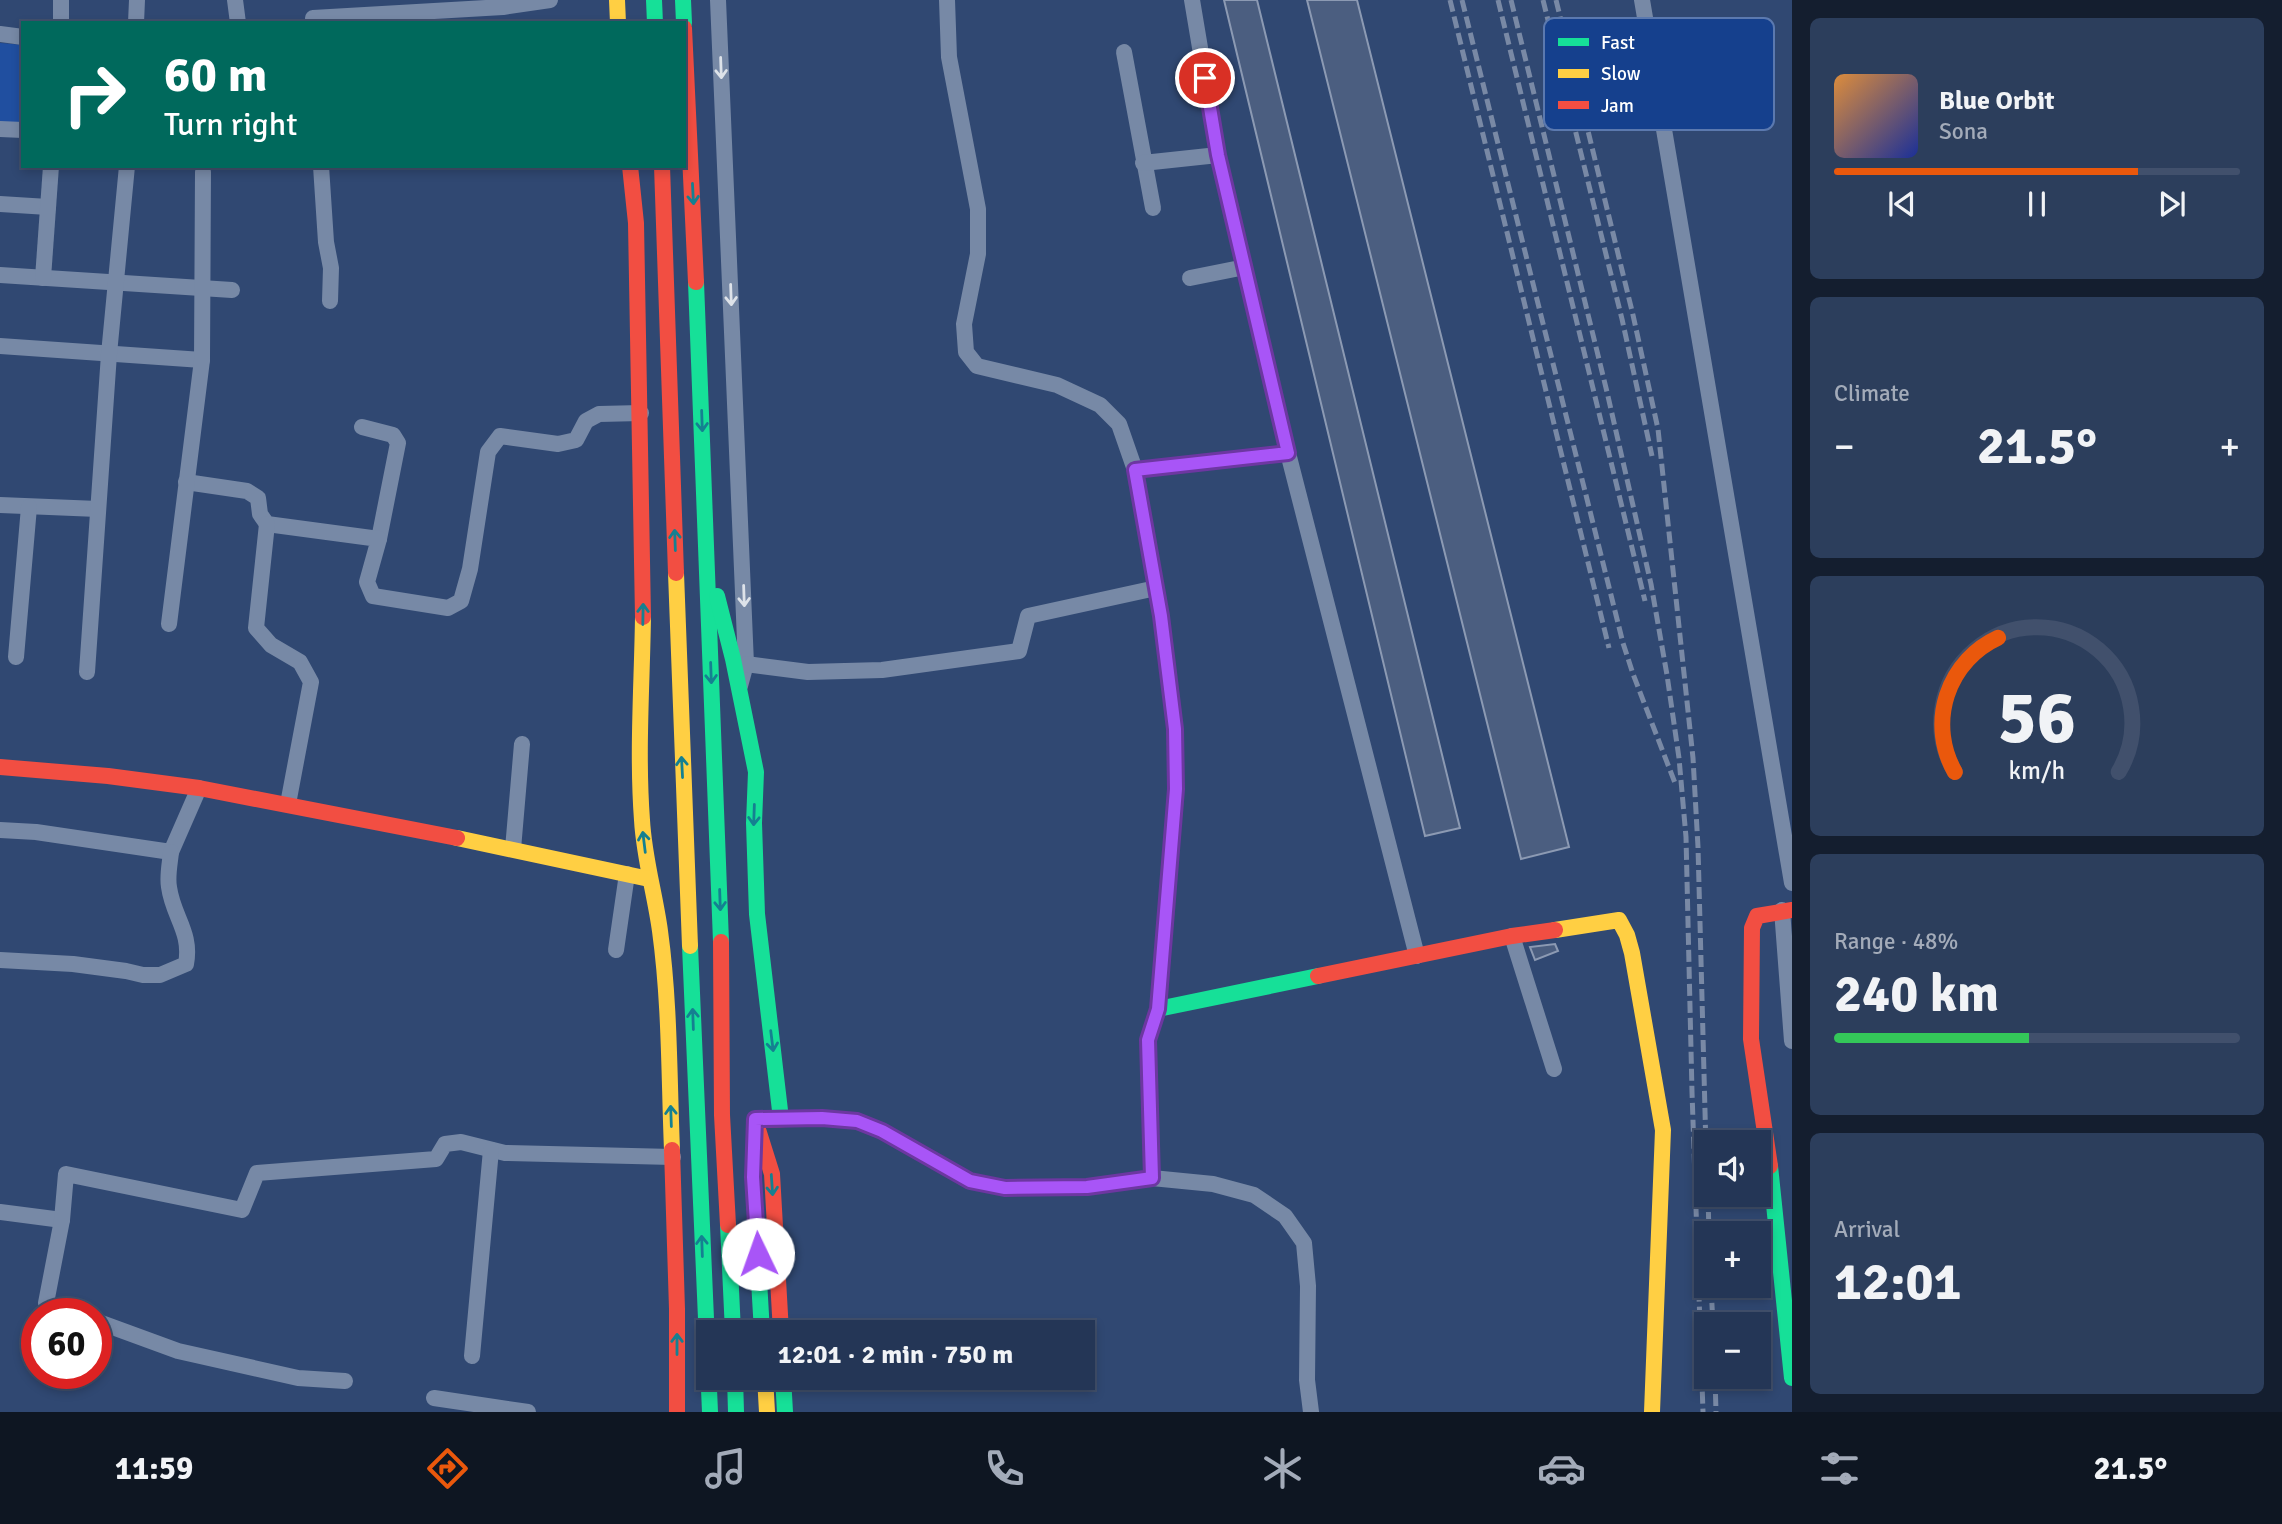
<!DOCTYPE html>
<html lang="en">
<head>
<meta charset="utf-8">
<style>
  :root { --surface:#243656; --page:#2c3e5c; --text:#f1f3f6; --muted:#a3abb9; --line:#41506c; --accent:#ea580c }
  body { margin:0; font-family:Signika,sans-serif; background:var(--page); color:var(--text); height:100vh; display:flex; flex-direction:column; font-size:26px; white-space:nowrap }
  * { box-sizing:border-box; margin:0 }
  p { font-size:23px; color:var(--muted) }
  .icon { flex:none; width:38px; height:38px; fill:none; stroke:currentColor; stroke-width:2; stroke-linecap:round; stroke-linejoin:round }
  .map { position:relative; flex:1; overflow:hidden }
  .sheet { display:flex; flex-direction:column; gap:18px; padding:18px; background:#141e2f; width:490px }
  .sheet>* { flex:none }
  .guide { position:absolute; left:21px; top:21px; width:665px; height:147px; border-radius:0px; box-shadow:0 4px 10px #0003,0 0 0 2px var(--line); background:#00695c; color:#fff; overflow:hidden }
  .buttons { position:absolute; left:1694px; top:1130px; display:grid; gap:14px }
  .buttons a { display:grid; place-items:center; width:77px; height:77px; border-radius:0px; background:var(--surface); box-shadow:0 4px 10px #0003,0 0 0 2px var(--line); font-size:35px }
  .speed { position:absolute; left:21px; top:1298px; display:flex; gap:14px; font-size:35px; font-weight:700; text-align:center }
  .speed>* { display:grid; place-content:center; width:91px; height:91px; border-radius:50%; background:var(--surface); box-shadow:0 4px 10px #0003,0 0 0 2px var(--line); line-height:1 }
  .speed .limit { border:10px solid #d22; background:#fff; color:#111 }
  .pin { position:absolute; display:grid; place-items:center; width:60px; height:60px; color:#fff; margin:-30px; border:4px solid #fff; border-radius:50%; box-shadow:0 2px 7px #0007 }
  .me { position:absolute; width:77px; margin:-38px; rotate:357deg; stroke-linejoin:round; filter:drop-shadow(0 0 5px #0008) }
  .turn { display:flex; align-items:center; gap:24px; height:147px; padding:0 28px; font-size:32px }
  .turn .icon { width:91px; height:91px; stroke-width:2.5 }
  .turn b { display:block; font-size:49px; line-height:60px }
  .big { font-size:52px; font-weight:800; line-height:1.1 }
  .sheet .card { flex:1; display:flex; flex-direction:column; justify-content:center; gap:10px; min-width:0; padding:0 24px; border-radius:10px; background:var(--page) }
  .sheet .dial { align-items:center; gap:0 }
  .dial svg { height:182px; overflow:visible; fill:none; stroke:var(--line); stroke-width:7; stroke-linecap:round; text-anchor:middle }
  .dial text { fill:var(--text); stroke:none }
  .song { display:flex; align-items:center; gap:21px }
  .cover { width:84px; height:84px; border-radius:10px; background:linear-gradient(135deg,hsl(30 70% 55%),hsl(230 70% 35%)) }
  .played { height:7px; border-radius:4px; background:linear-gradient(90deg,var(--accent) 75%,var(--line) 75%) }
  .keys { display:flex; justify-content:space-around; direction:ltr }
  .heat { display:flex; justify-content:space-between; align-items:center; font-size:38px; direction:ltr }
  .charge { height:10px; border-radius:5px; background:linear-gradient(90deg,#34c759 48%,var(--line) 0) }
  .trip { position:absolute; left:696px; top:1320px; width:399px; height:70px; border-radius:0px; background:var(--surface); box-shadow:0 4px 10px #0003,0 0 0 2px var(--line); font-weight:800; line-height:70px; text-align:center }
  .dock { display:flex; height:112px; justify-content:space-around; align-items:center; background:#0e1622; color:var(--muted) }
  .dock .icon { width:49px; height:49px }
  .dock .on { color:var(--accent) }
  .dock b { font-size:32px; color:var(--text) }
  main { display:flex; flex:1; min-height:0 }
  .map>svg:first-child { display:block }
</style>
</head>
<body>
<main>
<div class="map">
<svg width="1792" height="1412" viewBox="0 0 1792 1412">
  <rect width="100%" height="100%" fill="#304872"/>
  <polygon fill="#204fa0" points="0,43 23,45 23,126 0,126"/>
  <g fill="#4b5e80" stroke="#8c9ab3" stroke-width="2">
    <polygon points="1224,0 1257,0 1460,828 1425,836"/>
    <polygon points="1307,0 1357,0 1569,847 1521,859"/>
    <polygon points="1555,944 1558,951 1535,960 1530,947"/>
  </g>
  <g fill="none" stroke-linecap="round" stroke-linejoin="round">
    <g stroke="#7789a6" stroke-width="16">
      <polyline points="235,0 238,23"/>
      <polyline points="718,0 746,664 740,686"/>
      <polyline points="947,0 949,57 978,209 978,254 964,324 966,352 977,366 1057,385 1100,405 1119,424 1135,470 1161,616 1175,729 1176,789 1158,1009"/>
      <polyline points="1192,0 1218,155 1288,453 1417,956"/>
      <polyline points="1642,0 1792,883"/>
      <polyline points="313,18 503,7 550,0"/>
      <polyline points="61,23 61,0"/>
      <polyline points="136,23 137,0"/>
      <polyline points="0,34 23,37"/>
      <polyline points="1124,52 1153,208"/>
      <polyline points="0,129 23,130"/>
      <polyline points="1143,163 1218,155"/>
      <polyline points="321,166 326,242 331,268 330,301"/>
      <polyline points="0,204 48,207"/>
      <polyline points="0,275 232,290"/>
      <polyline points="43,278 51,166"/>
      <polyline points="1190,278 1245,267"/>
      <polyline points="0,346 202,360"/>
      <polyline points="362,427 393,435 398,443 379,539"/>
      <polyline points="1135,470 1288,453"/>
      <polyline points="186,482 247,491 258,498 260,514 267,524 379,539 367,582 373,596 448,608 461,601 470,569 488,452 500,436 558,444 576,440 586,421 599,414 641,413"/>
      <polyline points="0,505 98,509"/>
      <polyline points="267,524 256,628 271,645 300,662 311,682 288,804"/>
      <polyline points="169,624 202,360 203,172"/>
      <polyline points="16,657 29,507"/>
      <polyline points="746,664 808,672 882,670 1019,651 1028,616 1156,588"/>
      <polyline points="87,672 109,354 127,166"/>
      <polyline points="0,830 36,832 171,852 199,788"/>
      <polyline points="513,849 522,744"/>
      <polyline points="1782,910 1792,1041"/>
      <polyline points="1512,936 1554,1069"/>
      <polyline points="616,950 627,874"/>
      <path d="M0,960l73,4 53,7 17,4h17l26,-11c6,-32 -13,-47 -17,-77 -2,-11 1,-24 2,-35"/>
      <polyline points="1152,1178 1213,1184 1254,1195 1285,1216 1304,1243 1308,1286 1307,1380 1311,1412"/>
      <polyline points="0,1212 62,1220"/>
      <polyline points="77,1314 46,1303 62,1220 66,1174 242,1210 257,1173 436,1159 445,1144 461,1142 505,1153 673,1157"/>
      <polyline points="96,1321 178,1351 298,1378 345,1381"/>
      <polyline points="472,1356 491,1150"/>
      <polyline points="434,1398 528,1412"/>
    </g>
    <g stroke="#16e098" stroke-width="16">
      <polyline points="654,0 655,23"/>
      <polyline points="683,0 684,23"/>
      <polyline points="696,282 721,942"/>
      <polyline points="717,596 733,659 756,772 754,823 757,914 781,1119"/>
      <polyline points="690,946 710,1412"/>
      <polyline points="754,1141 753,1177 762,1332"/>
      <polyline points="1770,1166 1792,1378"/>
      <polyline points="1147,1179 1152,1178 1148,1040 1158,1009 1318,976"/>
      <polyline points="728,1225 733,1332"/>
      <polyline points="735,1377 736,1412"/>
      <polyline points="783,1377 785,1412"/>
    </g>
    <g stroke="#ffcf43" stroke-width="16">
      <polyline points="617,0 618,23"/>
      <polyline points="676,573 690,946"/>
      <path d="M643,617c-1,68 -6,136 -1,203 2,38 13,74 18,111 10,73 9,147 12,219"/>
      <polyline points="457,838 649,879"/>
      <polyline points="1555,930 1619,920 1627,935 1632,953 1663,1130 1652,1412"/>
      <polyline points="765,1377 767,1412"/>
    </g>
    <g stroke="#f24e42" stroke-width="16">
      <polyline points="684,28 696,282"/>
      <polyline points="630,166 636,223 643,617"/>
      <polyline points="662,166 676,573"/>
      <polyline points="0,767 108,776 199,788 457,838"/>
      <polyline points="721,942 722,1115 728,1225"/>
      <polyline points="1318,976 1512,936 1555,930"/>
      <polyline points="755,1120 822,1118 857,1121 882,1131 970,1181 1005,1188 1087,1187 1147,1179"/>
      <polyline points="755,1120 772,1174 781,1332"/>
      <polyline points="672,1150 677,1309 677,1412"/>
      <polyline points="1770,1166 1751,1039 1752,928 1757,916 1792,910"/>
    </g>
    <g stroke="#7989a5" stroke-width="5" stroke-dasharray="12 5" stroke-linecap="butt">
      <polyline points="1450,0 1609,648"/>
      <polyline points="1462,0 1623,643 1633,674 1675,783"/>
      <polyline points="1498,0 1645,601"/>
      <polyline points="1511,0 1607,392 1651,584 1667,675 1679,758 1686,837 1692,1092 1703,1412"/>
      <polyline points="1543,0 1622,319 1652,456"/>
      <polyline points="1556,0 1633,315 1658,429 1693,758 1698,847 1706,1149"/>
      <polyline points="1708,1195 1709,1234"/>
      <polyline points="1711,1286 1713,1325"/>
      <polyline points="1715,1377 1716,1412"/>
    </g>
  </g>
  <defs><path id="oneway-shaft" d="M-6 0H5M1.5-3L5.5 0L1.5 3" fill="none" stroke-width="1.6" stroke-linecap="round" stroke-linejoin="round" transform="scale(1.75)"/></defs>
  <g stroke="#dde2e9">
    <use href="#oneway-shaft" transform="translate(721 68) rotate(88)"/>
    <use href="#oneway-shaft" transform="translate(731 295) rotate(88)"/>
    <use href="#oneway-shaft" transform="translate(744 596) rotate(88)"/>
  </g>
  <g stroke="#158091">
    <use href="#oneway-shaft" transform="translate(693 194) rotate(87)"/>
    <use href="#oneway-shaft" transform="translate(702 421) rotate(88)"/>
    <use href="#oneway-shaft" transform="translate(675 540) rotate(-92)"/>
    <use href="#oneway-shaft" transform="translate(643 614) rotate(-89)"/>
    <use href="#oneway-shaft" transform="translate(711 673) rotate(88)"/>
    <use href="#oneway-shaft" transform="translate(682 767) rotate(-93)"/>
    <use href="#oneway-shaft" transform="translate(754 815) rotate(92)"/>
    <use href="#oneway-shaft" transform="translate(644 842) rotate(-97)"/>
    <use href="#oneway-shaft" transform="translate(720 900) rotate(88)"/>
    <use href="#oneway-shaft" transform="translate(693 1019) rotate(-92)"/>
    <use href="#oneway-shaft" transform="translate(772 1041) rotate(83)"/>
    <use href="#oneway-shaft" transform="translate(671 1116) rotate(-92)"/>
    <use href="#oneway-shaft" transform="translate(772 1185) rotate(86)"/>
    <use href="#oneway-shaft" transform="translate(702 1246) rotate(-92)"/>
    <use href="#oneway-shaft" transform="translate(677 1344) rotate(-90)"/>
  </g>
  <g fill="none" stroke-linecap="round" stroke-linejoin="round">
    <defs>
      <polyline id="route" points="758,1254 753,1177 755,1119 822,1118 857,1121 882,1131 970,1181 1005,1188 1087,1187 1152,1178 1148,1040 1158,1009 1176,789 1175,729 1161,616 1135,470 1288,453 1218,155 1205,78"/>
    </defs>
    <use href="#route" stroke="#6d37a1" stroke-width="18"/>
    <use href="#route" stroke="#a855f7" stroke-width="12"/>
  </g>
  <rect x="1544" y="18" width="230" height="112" rx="10" fill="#15408d" stroke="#5b79af" stroke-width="2"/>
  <rect x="1558" y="38" width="31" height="8" fill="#16e098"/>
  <rect x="1558" y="69" width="31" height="9" fill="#ffcf43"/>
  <rect x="1558" y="101" width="31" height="8" fill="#f24e42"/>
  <g font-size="19" fill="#fff">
    <text x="1601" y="49">Fast</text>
    <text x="1601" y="80">Slow</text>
    <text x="1601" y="112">Jam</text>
  </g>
</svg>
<div class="buttons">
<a><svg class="icon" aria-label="sound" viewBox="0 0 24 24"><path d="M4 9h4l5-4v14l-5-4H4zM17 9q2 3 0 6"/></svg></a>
<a>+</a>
<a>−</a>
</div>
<div class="speed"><div class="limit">60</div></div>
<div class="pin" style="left:1205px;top:78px;background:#d93025"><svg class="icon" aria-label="arrive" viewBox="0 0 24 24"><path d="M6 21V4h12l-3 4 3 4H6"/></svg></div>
<svg class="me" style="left:758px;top:1254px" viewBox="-20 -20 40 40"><circle r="19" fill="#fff"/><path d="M0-13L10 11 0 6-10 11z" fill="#a855f7"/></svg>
<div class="trip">12:01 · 2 min · 750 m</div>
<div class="guide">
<div class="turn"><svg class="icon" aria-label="right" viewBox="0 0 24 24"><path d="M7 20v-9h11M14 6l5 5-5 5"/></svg><div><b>60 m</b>Turn right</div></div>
</div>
</div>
<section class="sheet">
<div class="card">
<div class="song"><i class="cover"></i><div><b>Blue Orbit</b><p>Sona</p></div></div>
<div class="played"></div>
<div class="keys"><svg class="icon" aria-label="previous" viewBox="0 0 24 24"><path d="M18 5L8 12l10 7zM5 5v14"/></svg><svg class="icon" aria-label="pause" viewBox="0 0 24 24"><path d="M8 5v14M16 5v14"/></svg><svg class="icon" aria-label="next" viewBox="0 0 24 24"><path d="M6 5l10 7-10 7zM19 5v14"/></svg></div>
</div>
<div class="card"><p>Climate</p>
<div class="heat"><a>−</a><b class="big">21.5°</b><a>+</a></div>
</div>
<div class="card dial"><svg viewBox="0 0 100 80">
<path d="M14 69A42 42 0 1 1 86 69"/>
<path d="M14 69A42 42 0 0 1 33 10" stroke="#ea580c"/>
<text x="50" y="56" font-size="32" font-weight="700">56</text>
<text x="50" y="72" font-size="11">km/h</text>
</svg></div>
<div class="card"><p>Range · 48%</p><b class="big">240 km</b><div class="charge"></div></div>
<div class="card"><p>Arrival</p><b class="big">12:01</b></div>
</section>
</main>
<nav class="dock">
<b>11:59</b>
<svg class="icon on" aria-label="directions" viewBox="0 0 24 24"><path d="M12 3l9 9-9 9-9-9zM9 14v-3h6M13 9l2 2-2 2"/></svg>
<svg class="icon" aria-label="music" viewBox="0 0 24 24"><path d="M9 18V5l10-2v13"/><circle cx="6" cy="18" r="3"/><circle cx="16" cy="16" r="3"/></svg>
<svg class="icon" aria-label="phone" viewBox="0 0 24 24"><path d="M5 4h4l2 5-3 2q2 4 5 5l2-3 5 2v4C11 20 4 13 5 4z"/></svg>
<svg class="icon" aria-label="climate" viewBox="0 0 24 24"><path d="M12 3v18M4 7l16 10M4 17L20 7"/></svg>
<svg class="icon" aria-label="car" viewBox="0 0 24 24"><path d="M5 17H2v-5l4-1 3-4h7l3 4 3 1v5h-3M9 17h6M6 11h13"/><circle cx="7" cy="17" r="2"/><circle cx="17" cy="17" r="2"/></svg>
<svg class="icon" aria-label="filters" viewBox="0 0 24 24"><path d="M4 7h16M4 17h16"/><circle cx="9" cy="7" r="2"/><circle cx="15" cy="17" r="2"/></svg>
<b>21.5°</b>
</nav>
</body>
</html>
